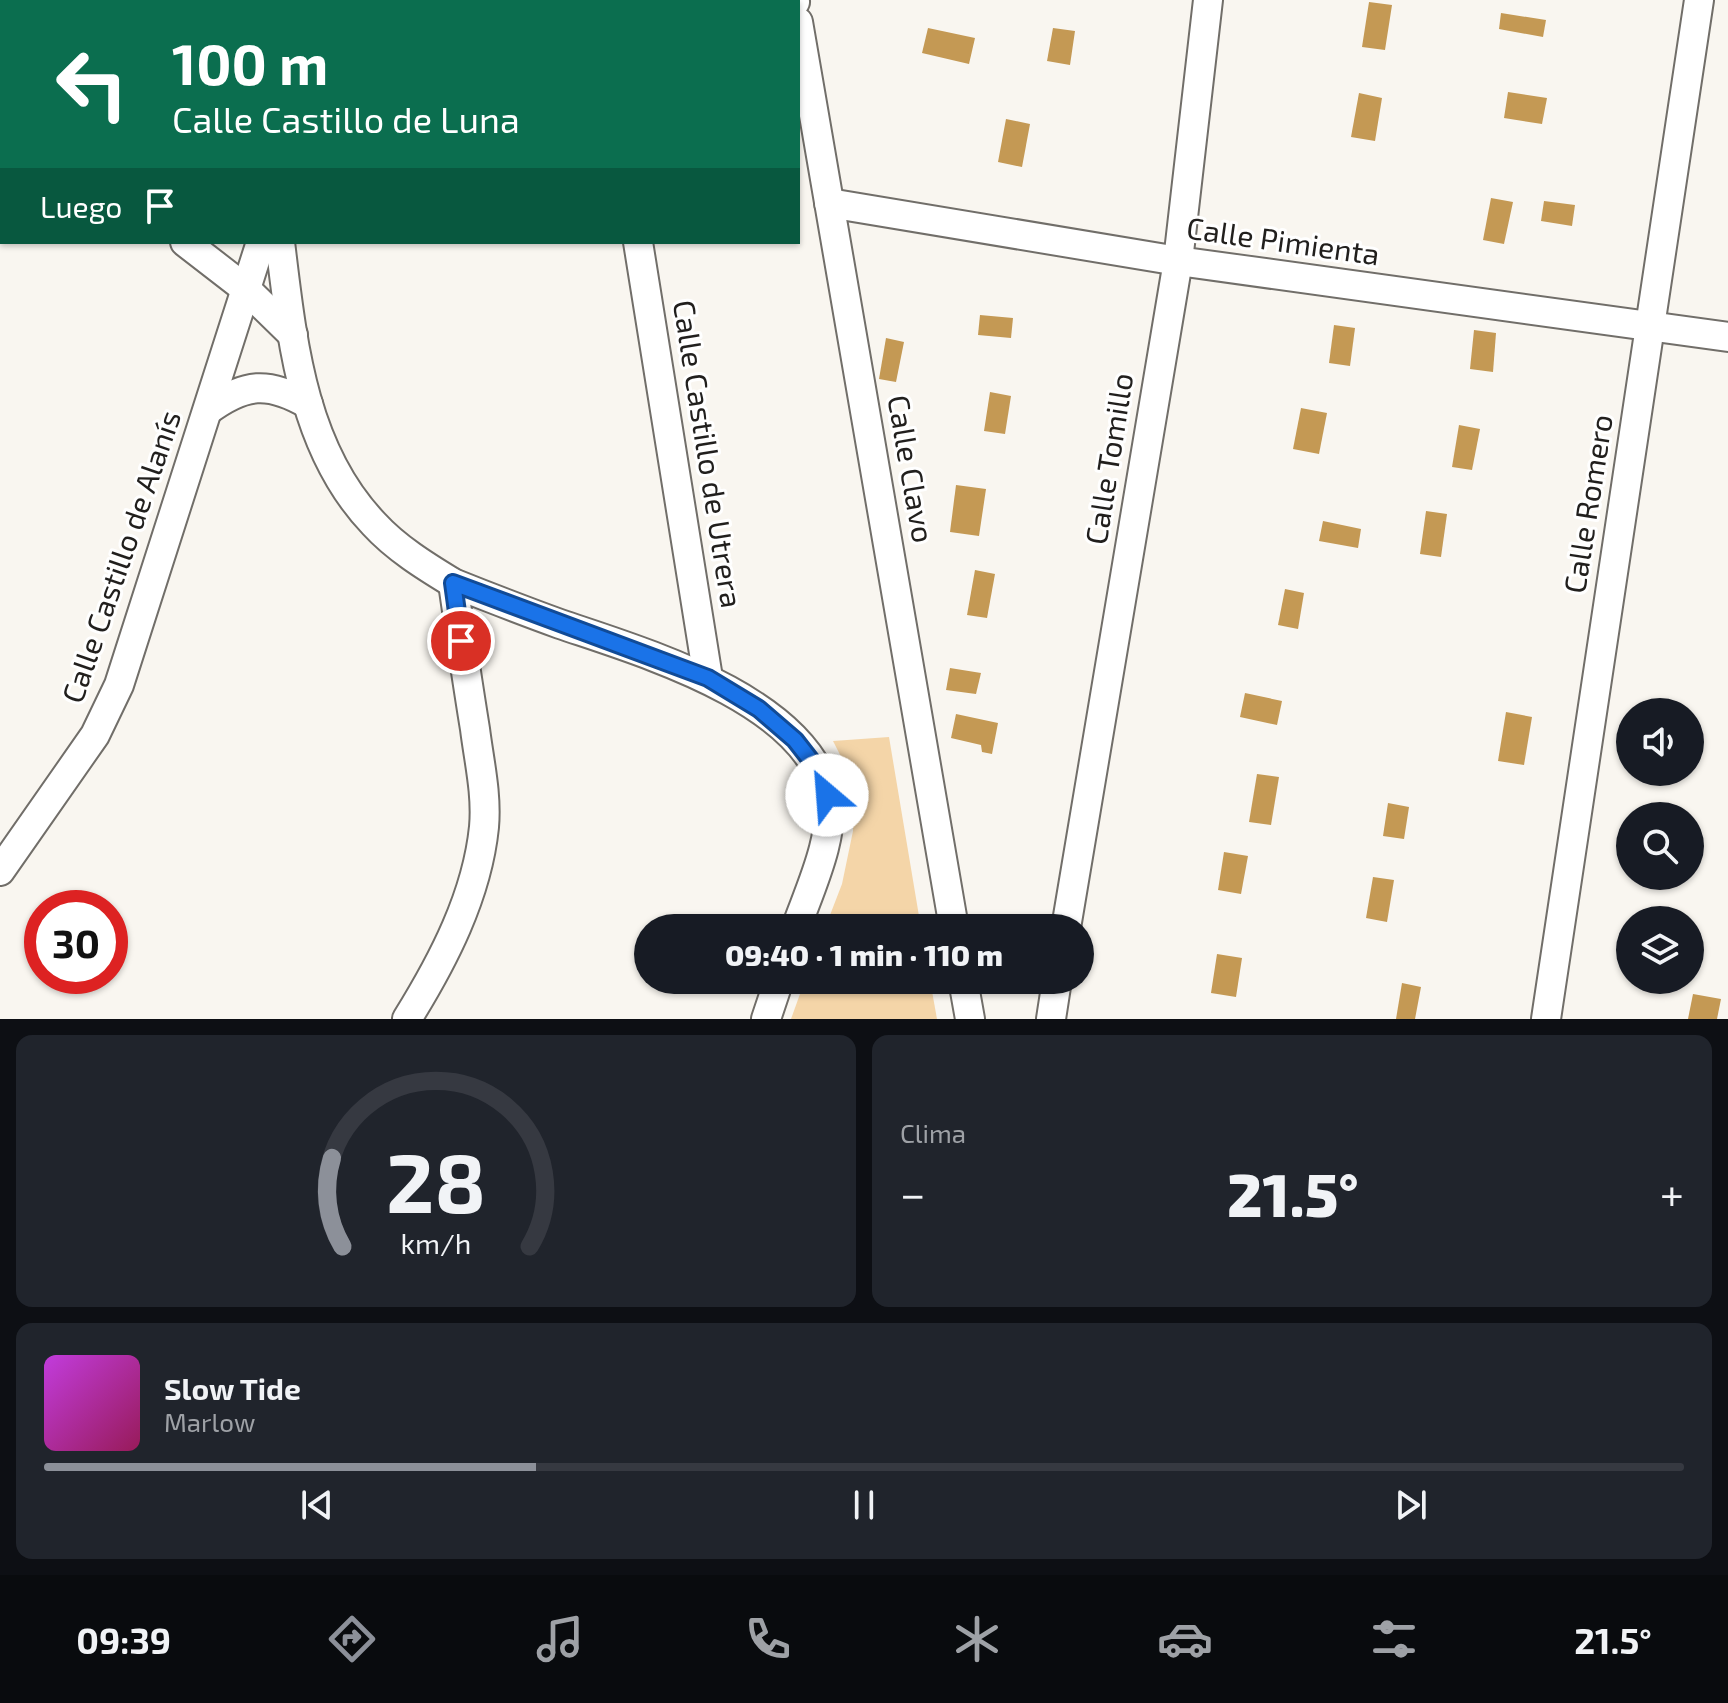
<!DOCTYPE html>
<html lang="es">
<head>
<meta charset="utf-8">
<style>
  :root { --surface:#171b24; --page:#20242c; --text:#f1f3f6; --muted:#9ea1a6; --line:#363941; --accent:#8c9099 }
  body { margin:0; font-family:"Exo 2",sans-serif; background:var(--page); color:var(--text); height:100vh; display:flex; flex-direction:column; font-size:30px; white-space:nowrap }
  * { box-sizing:border-box; margin:0 }
  p { font-size:26px; color:var(--muted) }
  .icon { flex:none; width:44px; height:44px; fill:none; stroke:currentColor; stroke-width:2; stroke-linecap:round; stroke-linejoin:round }
  .map { position:relative; height:1019px; overflow:hidden }
  .sheet { display:flex; flex-direction:column; gap:16px; padding:16px; background:#0d0f14; flex:1 }
  .sheet>* { flex:none }
  .guide { position:absolute; left:0px; top:0px; width:800px; height:244px; box-shadow:0 2px 6px #0004; background:#0b6e4f; color:#fff; overflow:hidden }
  .buttons { position:absolute; left:1616px; top:698px; display:grid; gap:16px }
  .buttons a { display:grid; place-items:center; width:88px; height:88px; border-radius:50%; background:var(--surface); box-shadow:0 2px 6px #0004; font-size:40px }
  .speed { position:absolute; left:24px; top:890px; display:flex; gap:16px; font-size:40px; font-weight:700; text-align:center }
  .speed>* { display:grid; place-content:center; width:104px; height:104px; border-radius:50%; background:var(--surface); box-shadow:0 2px 6px #0004; line-height:1 }
  .speed .limit { border:12px solid #d22; background:#fff; color:#111 }
  .pin { position:absolute; display:grid; place-items:center; width:68px; height:68px; color:#fff; margin:-34px; border:4px solid #fff; border-radius:50%; box-shadow:0 2px 8px #0007 }
  .me { position:absolute; width:88px; margin:-44px; rotate:333deg; stroke-linejoin:round; filter:drop-shadow(0 0 6px #0008) }
  .turn { display:flex; align-items:center; gap:28px; height:168px; padding:0 40px; font-size:36px }
  .turn .icon { width:104px; height:104px; stroke-width:2.5 }
  .turn b { display:block; font-size:56px; line-height:68px }
  .then { display:flex; align-items:center; height:76px; padding:0 40px; background:#0003; gap:16px; font-size:30px }
  .big { font-size:60px; font-weight:800; line-height:1.1 }
  .sheet .card { flex:1; display:flex; flex-direction:column; justify-content:center; gap:12px; min-width:0; padding:0 28px; border-radius:16px; background:var(--page) }
  .sheet .dial { align-items:center; gap:0 }
  .dial svg { height:208px; overflow:visible; fill:none; stroke:var(--line); stroke-width:7; stroke-linecap:round; text-anchor:middle }
  .dial text { fill:var(--text); stroke:none }
  .song { display:flex; align-items:center; gap:24px }
  .cover { width:96px; height:96px; border-radius:12px; background:linear-gradient(135deg,hsl(290 70% 55%),hsl(330 70% 35%)) }
  .played { height:8px; border-radius:4px; background:linear-gradient(90deg,var(--accent) 30%,var(--line) 30%) }
  .keys { display:flex; justify-content:space-around; direction:ltr }
  .heat { display:flex; justify-content:space-between; align-items:center; font-size:44px; direction:ltr }
  .sheet .tiles { flex:1; display:grid; gap:16px; grid-template-columns:1fr 1fr }
  .card:last-child { grid-column:span 2 }
  .trip { position:absolute; left:634px; top:914px; width:460px; height:80px; border-radius:40px; background:var(--surface); box-shadow:0 2px 6px #0004; font-weight:800; line-height:80px; text-align:center }
  .tabs { display:flex; height:128px; justify-content:space-around; align-items:center; background:#090b0e; color:var(--muted) }
  .tabs .icon { width:56px; height:56px }
  .tabs .active { color:var(--accent) }
  .tabs b { font-size:36px; color:var(--text) }
  .map>svg:first-child { display:block }
</style>
</head>
<body>
<div class="map">
<svg width="1728" height="1019" viewBox="0 0 1728 1019">
  <rect width="100%" height="100%" fill="#f9f6f0"/>
  <g fill="#f4d5a8">
    <polygon points="889,737 921,928 825,928 842,884 853,831 854,782 833,741"/>
    <polygon points="805,980 930,980 937,1019 791,1019"/>
  </g>
  <g fill="#c49954">
    <polygon points="1369,2 1392,5 1385,50 1362,47"/>
    <polygon points="1501,13 1546,20 1543,37 1499,29"/>
    <polygon points="928,28 975,38 969,64 922,53"/>
    <polygon points="1053,28 1075,31 1070,65 1047,61"/>
    <polygon points="1508,92 1547,98 1542,124 1504,118"/>
    <polygon points="1359,93 1382,98 1375,141 1351,137"/>
    <polygon points="1006,119 1030,124 1022,167 998,162"/>
    <polygon points="1491,198 1513,202 1504,244 1483,240"/>
    <polygon points="1544,201 1575,205 1572,226 1541,221"/>
    <polygon points="980,315 1013,318 1011,338 978,335"/>
    <polygon points="1334,325 1355,328 1350,366 1329,363"/>
    <polygon points="1474,330 1496,333 1493,372 1470,369"/>
    <polygon points="886,338 904,342 896,382 879,379"/>
    <polygon points="990,392 1011,396 1005,434 984,431"/>
    <polygon points="1301,408 1327,413 1319,454 1293,449"/>
    <polygon points="1459,425 1480,429 1472,470 1452,467"/>
    <polygon points="956,485 986,489 979,536 950,532"/>
    <polygon points="1426,511 1447,514 1441,557 1420,554"/>
    <polygon points="1323,521 1361,529 1358,548 1319,541"/>
    <polygon points="975,570 995,574 987,618 967,615"/>
    <polygon points="1285,589 1304,593 1298,629 1278,625"/>
    <polygon points="950,668 981,673 976,694 946,690"/>
    <polygon points="1245,693 1282,701 1277,725 1240,717"/>
    <polygon points="1506,712 1532,717 1524,765 1498,761"/>
    <polygon points="956,714 998,723 992,754 982,752 981,745 951,738"/>
    <polygon points="1257,774 1279,777 1271,825 1249,822"/>
    <polygon points="1388,803 1409,807 1404,839 1383,836"/>
    <polygon points="1224,852 1248,856 1241,894 1218,890"/>
    <polygon points="1373,877 1394,880 1387,922 1366,918"/>
    <polygon points="1217,954 1242,958 1236,997 1211,993"/>
    <polygon points="1402,983 1421,987 1415,1019 1396,1019"/>
    <polygon points="1693,994 1721,999 1717,1019 1688,1019"/>
  </g>
  <g fill="none" stroke-linecap="round" stroke-linejoin="round">
    <defs>
      <g id="minor">
        <polyline points="238,0 239,2"/>
        <polyline points="600,0 600,2"/>
        <polyline points="794,0 795,2"/>
        <polyline points="798,22 954,928"/>
        <polyline points="0,152 2,153"/>
        <polyline points="829,203 1178,261 1728,337"/>
        <polyline points="185,242 247,290 293,335"/>
        <path d="M280,242c12,98 22,207 94,282 22,24 51,42 79,59 35,14 71,28 107,41 82,28 243,74 267,170 10,39 -18,97 -31,134"/>
        <polyline points="638,242 708,678"/>
        <path d="M208,410c37,-27 60,-29 100,-6"/>
        <polyline points="0,871 95,735 119,685 261,242"/>
        <polyline points="1066,928 1178,261 1208,0"/>
        <polyline points="963,980 970,1019"/>
        <path d="M407,1019c36,-58 70,-123 77,-192 3,-33 -5,-66 -9,-98 -8,-49 -15,-97 -22,-146"/>
        <polyline points="766,1019 779,980"/>
        <polyline points="1051,1019 1057,980"/>
        <polyline points="1546,1019 1699,0"/>
      </g>
    </defs>
    <use href="#minor" stroke="#716e69" stroke-width="32"/>
    <use href="#minor" stroke="#fff" stroke-width="28"/>
  </g>
  <g fill="none" stroke-linecap="round" stroke-linejoin="round">
    <defs>
      <polyline id="route" points="461,641 453,583 708,678 759,709 795,740 816,767 827,795"/>
    </defs>
    <use href="#route" stroke="#114b97" stroke-width="20"/>
    <use href="#route" stroke="#1a73e8" stroke-width="14"/>
  </g>
  <g text-anchor="middle" stroke-width="6" stroke-linejoin="round" paint-order="stroke">
    <g font-size="30" fill="#211f1d" stroke="#fff">
      <text transform="translate(1283 242) rotate(8)" y="10">Calle Pimienta</text>
      <text transform="translate(707 454) rotate(81)" y="10">Calle Castillo de Utrera</text>
      <text transform="translate(1110 459) rotate(-81)" y="10">Calle Tomillo</text>
      <text transform="translate(910 469) rotate(80)" y="10">Calle Clavo</text>
      <text transform="translate(1589 504) rotate(-81)" y="10">Calle Romero</text>
      <text transform="translate(122 557) rotate(-71)" y="10">Calle Castillo de Alanís</text>
    </g>
  </g>
</svg>
<div class="buttons">
<a><svg class="icon" aria-label="sound" viewBox="0 0 24 24"><path d="M4 9h4l5-4v14l-5-4H4zM17 9q2 3 0 6"/></svg></a>
<a><svg class="icon" aria-label="search" viewBox="0 0 24 24"><circle cx="10" cy="10" r="6"/><path d="M15 15l6 6"/></svg></a>
<a><svg class="icon" aria-label="layers" viewBox="0 0 24 24"><path d="M12 4l9 5-9 5-9-5zM3 14l9 5 9-5"/></svg></a>
</div>
<div class="speed"><div class="limit">30</div></div>
<div class="pin" style="left:461px;top:641px;background:#d93025"><svg class="icon" aria-label="arrive" viewBox="0 0 24 24"><path d="M6 21V4h12l-3 4 3 4H6"/></svg></div>
<svg class="me" style="left:827px;top:795px" viewBox="-20 -20 40 40"><circle r="19" fill="#fff"/><path d="M0-13L10 11 0 6-10 11z" fill="#1a73e8"/></svg>
<div class="trip">09:40 · 1 min · 110 m</div>
<div class="guide">
<div class="turn"><svg class="icon" aria-label="left" viewBox="0 0 24 24"><path d="M17 20v-9H6M10 6l-5 5 5 5"/></svg><div><b>100 m</b>Calle Castillo de Luna</div></div>
<div class="then">Luego<svg class="icon" aria-label="arrive" viewBox="0 0 24 24"><path d="M6 21V4h12l-3 4 3 4H6"/></svg></div>
</div>
</div>
<section class="sheet">
<div class="tiles">
<div class="card dial"><svg viewBox="0 0 100 80">
<path d="M14 69A42 42 0 1 1 86 69"/>
<path d="M14 69A42 42 0 0 1 10 35" stroke="#8c9099"/>
<text x="50" y="56" font-size="32" font-weight="700">28</text>
<text x="50" y="72" font-size="11">km/h</text>
</svg></div>
<div class="card"><p>Clima</p>
<div class="heat"><a>−</a><b class="big">21.5°</b><a>+</a></div>
</div>
<div class="card">
<div class="song"><i class="cover"></i><div><b>Slow Tide</b><p>Marlow</p></div></div>
<div class="played"></div>
<div class="keys"><svg class="icon" aria-label="previous" viewBox="0 0 24 24"><path d="M18 5L8 12l10 7zM5 5v14"/></svg><svg class="icon" aria-label="pause" viewBox="0 0 24 24"><path d="M8 5v14M16 5v14"/></svg><svg class="icon" aria-label="next" viewBox="0 0 24 24"><path d="M6 5l10 7-10 7zM19 5v14"/></svg></div>
</div>
</div>
</section>
<nav class="tabs">
<b>09:39</b>
<svg class="icon active" aria-label="directions" viewBox="0 0 24 24"><path d="M12 3l9 9-9 9-9-9zM9 14v-3h6M13 9l2 2-2 2"/></svg>
<svg class="icon" aria-label="music" viewBox="0 0 24 24"><path d="M9 18V5l10-2v13"/><circle cx="6" cy="18" r="3"/><circle cx="16" cy="16" r="3"/></svg>
<svg class="icon" aria-label="phone" viewBox="0 0 24 24"><path d="M5 4h4l2 5-3 2q2 4 5 5l2-3 5 2v4C11 20 4 13 5 4z"/></svg>
<svg class="icon" aria-label="climate" viewBox="0 0 24 24"><path d="M12 3v18M4 7l16 10M4 17L20 7"/></svg>
<svg class="icon" aria-label="car" viewBox="0 0 24 24"><path d="M5 17H2v-5l4-1 3-4h7l3 4 3 1v5h-3M9 17h6M6 11h13"/><circle cx="7" cy="17" r="2"/><circle cx="17" cy="17" r="2"/></svg>
<svg class="icon" aria-label="filters" viewBox="0 0 24 24"><path d="M4 7h16M4 17h16"/><circle cx="9" cy="7" r="2"/><circle cx="15" cy="17" r="2"/></svg>
<b>21.5°</b>
</nav>
</body>
</html>
